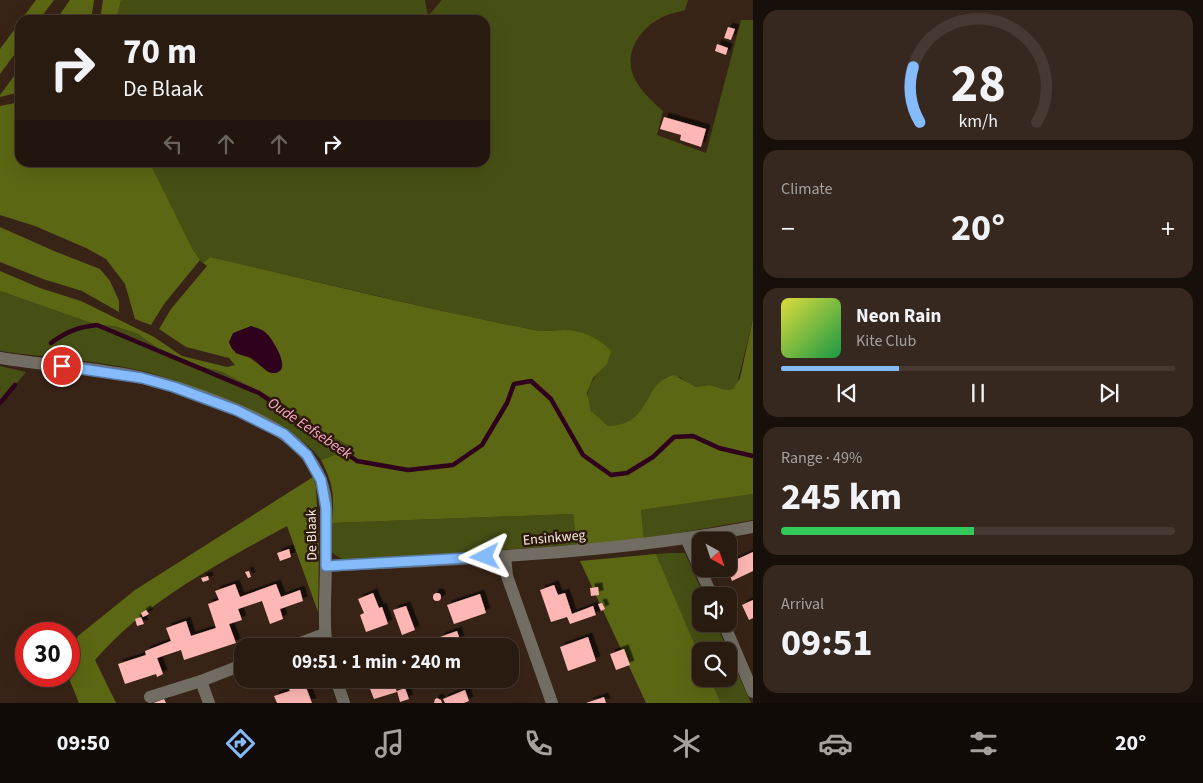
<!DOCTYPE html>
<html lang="en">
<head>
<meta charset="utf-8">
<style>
  :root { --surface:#2a1b11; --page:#36281f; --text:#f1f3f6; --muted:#a5a19f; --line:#463931; --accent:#85bbfb }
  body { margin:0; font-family:"Source Sans 3",sans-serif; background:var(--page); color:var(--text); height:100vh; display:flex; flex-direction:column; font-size:19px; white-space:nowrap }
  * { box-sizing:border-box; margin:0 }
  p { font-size:16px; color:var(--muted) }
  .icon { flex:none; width:28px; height:28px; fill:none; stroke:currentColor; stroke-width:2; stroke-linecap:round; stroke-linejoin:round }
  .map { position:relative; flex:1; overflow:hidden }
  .drawer { display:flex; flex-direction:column; gap:10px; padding:10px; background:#170f09; width:450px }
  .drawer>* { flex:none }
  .guide { position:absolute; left:15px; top:15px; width:475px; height:152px; border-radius:15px; box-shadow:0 5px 20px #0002,0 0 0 1px var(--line); background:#2a1b11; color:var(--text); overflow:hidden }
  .needle { width:32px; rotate:140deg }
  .buttons { position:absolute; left:692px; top:532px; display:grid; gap:10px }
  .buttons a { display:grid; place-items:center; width:45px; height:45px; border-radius:10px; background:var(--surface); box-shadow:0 5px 20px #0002,0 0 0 1px var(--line); font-size:25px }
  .speed { position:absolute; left:15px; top:622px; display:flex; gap:10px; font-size:25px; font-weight:700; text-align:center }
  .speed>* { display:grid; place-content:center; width:65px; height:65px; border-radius:50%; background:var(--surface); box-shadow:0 5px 20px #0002,0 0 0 1px var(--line); line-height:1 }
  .speed .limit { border:8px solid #d22; background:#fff; color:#111 }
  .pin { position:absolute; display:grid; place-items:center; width:42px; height:42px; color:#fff; margin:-21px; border:2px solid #fff; border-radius:50%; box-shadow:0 1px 5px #0007 }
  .me { position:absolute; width:55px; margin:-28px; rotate:267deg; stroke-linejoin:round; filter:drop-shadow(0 0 4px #0008) }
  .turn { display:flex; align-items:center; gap:18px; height:105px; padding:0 25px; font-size:22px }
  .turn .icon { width:65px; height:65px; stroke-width:2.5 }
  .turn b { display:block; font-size:35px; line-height:42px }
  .lanes { display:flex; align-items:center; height:48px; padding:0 25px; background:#0003; justify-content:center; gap:25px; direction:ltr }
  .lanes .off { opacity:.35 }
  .big { font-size:38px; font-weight:700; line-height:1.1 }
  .drawer .tile { flex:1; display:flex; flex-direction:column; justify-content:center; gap:8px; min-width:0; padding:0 18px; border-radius:15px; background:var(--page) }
  .drawer .dial { align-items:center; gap:0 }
  .dial svg { height:130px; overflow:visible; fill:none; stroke:var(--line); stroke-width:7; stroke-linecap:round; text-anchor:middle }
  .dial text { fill:var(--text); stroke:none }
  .song { display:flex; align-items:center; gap:15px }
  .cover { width:60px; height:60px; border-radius:8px; background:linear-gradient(135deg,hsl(60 70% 55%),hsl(140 70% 35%)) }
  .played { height:5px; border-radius:2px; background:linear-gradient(90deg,var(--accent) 30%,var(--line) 30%) }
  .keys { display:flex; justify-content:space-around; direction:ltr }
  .heat { display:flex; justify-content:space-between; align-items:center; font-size:28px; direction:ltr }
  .charge { height:8px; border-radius:4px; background:linear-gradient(90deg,#34c759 49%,var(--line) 0) }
  .trip { position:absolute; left:234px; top:638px; width:285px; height:50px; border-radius:15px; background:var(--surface); box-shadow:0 5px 20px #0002,0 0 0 1px var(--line); font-weight:700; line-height:50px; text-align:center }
  .tabs { display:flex; height:80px; justify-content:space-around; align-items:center; background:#110b07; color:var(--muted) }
  .tabs .icon { width:35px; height:35px }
  .tabs .current { color:var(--accent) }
  .tabs b { font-size:22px; color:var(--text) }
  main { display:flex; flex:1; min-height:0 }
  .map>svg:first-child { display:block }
</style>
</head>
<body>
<main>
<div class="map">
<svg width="753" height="703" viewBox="0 0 753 703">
  <defs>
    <filter id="shadow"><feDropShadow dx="4.5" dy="-4.5" stdDeviation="0" flood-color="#0009"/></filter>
  </defs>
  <rect width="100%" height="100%" fill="#382417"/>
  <g fill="#475014">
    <path d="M121,0h304l3,16 14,-16h246l-3,10c-9,3 -18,4 -26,9 -22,12 -38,39 -22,64 7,11 16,19 26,28l-6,24 49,18 35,-133h12v299l-16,65 -4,5 -7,1 -16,-5 -14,2 -7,-3 -9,-7h-14c-21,21 -23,49 -58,49 -6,-5 -15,-11 -18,-17 -8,-19 5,-33 17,-46l-40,-33 -27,1 -76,-15 -254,-59 -7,6 -2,-1 -8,-12 -43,-87 335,-1v-142h-369z"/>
    <path d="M0,291l97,34 17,1 24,8 25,18 36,14 23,6 21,10 38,20 43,30 30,16 -33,12c-15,-21 -39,-32 -61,-43 -37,-18 -74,-34 -113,-45 -48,-12 -98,-14 -147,-21z"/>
    <polygon points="0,366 26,372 0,403"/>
    <polygon points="753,494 753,520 644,539 641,510"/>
    <polygon points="573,514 577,545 346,560 340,558 331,552 332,523"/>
    <polygon points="671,553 685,553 704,596 701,596 701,624 716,624 728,651 701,651 701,659 656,554"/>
    <polygon points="729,653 751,703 721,703 710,679 729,679"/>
  </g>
  <g fill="#5c6714" fill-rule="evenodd">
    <polygon points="36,0 54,0 39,20 21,20"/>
    <polygon points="70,0 94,0 91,20 56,20"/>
    <polygon points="103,0 121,0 116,20 100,20"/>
    <polygon points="20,22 20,47 0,74 0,49"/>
    <polygon points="20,68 20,92 0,97 0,95"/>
    <polygon points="20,102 20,162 150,163 193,250 200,260 164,304 151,325 135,319 125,284 106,259 86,248 35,226 0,215 0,106"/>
    <polygon points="0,227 54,251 100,269 110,281 119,301 119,312 82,291 43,279 0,262"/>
    <path d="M210,257c108,25 215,52 324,73 10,2 20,0 30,0 18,0 35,8 47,21l-4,13 -14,14 -6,15 4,18 17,15c45,-1 34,-44 66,-51l22,12 14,-2 16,5 7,-1 7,-11 13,-59v175l-112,16 3,29 -67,6 -4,-31 -241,9c2,-29 2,-37 -11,-63l33,-12 -30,-16 -43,-30 -59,-30 -23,-6 -36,-14 -25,-18 -24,-8 -17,-1 -97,-34v-20l40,17 41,13 73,36 28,19 45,11 8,-2 -6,-7 -43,-11 -27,-18 12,-20 36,-43 -4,-3zM251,326l15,7 6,40 -3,-1 -19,-14 -15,-5z"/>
    <path d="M313,477l3,10 3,62 -1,63 -31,-86c-69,38 -140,74 -192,134l21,43h-37l-9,-22 3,-17 -1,-15 6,-13 57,-46z"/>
    <polygon points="656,554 701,659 701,679 710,679 721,703 646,703 580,561"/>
  </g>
  <path fill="#30011d" d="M251,326c5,2 11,3 15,7 7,6 29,41 6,40 -8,-1 -14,-13 -22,-16 -11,-3 -17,-3 -21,-15l4,-9z"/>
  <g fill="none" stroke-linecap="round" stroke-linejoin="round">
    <g stroke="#30011d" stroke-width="4.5">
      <path d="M51,343c15,-11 27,-16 46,-18l162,68 98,68 51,9 45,-5 29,-20 25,-42 7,-19 17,-3 20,18 32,56 28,20 16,-2 26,-16 21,-20 19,-1 26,12 34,8"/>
      <polyline points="0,403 15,385"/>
    </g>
  </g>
  <g fill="#ffb7b5" filter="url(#shadow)">
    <polygon points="728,27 735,29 731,40 724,38"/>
    <polygon points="717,44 728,48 726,55 715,51"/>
    <polygon points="664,117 706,129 701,147 680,140 681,135 660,129"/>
    <polygon points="289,549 291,557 280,561 277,553"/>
    <polygon points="753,552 753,571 732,581 727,569 729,569 729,563"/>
    <polygon points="249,571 251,577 248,578 245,572"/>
    <polygon points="208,576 209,580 203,582 201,578"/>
    <polygon points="235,584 240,597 276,584 281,597 300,590 303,601 280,609 283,619 270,624 262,601 238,609 242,620 229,624 236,643 184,660 181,650 157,658 163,674 157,677 156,674 125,684 118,664 146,655 145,651 171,641 166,628 186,621 191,636 216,628 208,604 219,600 215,591"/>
    <polygon points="554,585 558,595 565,593 572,614 593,606 596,615 570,624 567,617 551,622 540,590"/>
    <polygon points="598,587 599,595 591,596 590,588"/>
    <circle cx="437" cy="597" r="4"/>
    <polygon points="373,593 379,608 382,607 388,624 366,632 360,615 364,613 358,599"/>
    <polygon points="480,594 486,613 454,624 447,605"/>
    <polygon points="753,600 753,618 749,620 742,605"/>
    <polygon points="602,603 605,609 601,611 598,604"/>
    <polygon points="406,606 415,630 402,635 393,610"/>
    <polygon points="146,610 149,614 143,617 141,613"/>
    <polygon points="141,617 144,624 137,626 135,619"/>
    <polygon points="457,631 460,640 443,646 440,637"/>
    <polygon points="588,637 596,661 568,671 560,647"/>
    <polygon points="624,649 630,665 616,670 610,654"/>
    <polygon points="366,679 392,679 397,692 374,699"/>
    <polygon points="464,679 485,679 466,686"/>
    <polygon points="433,680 435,684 430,686 428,682"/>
    <polygon points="304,682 312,703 277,703 274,696 290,691 289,688"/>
    <polygon points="405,688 409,699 400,702 397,691"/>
    <polygon points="465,690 469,701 464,703 445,703 443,699"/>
    <polygon points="604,697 606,703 586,703"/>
    <polygon points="437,698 441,700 442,703 434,703 435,699"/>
    <polygon points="164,699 166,703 153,703"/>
  </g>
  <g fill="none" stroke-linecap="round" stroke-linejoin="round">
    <g stroke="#726d62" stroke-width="12">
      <path d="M0,358c47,8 96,9 143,20 42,10 120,37 152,65 15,13 26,32 30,52 2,12 1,25 1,38 0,23 0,45 -1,68 0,16 -1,30 2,45"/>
      <polyline points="686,538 712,596"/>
      <polyline points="505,556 507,576 552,703"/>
      <path d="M326,566c143,-8 286,-12 427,-39"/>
      <polyline points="724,624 753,692"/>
      <polyline points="292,646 324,634"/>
      <polyline points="336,679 344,703"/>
      <polyline points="150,697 201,681"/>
      <polyline points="209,703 201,681 242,665"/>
    </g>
  </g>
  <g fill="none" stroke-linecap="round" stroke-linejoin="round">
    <defs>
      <polyline id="route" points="62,366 142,378 174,387 236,410 284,434 307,455 321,480 326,508 326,566 485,557"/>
    </defs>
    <use href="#route" stroke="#567aa3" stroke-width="12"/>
    <use href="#route" stroke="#85bbfb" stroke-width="9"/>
  </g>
  <g text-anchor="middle" stroke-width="5" stroke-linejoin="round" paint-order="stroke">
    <g font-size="14" fill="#f7e9e1" stroke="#2e1a0d">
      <text transform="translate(311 535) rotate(-91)" y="5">De Blaak</text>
      <text transform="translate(554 537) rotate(-5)" y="5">Ensinkweg</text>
    </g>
    <g font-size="15" font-style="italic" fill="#fba9d1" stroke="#2e1a0d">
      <text transform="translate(310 428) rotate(34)" y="5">Oude Eefsebeek</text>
    </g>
  </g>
</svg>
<div class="buttons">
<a><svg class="needle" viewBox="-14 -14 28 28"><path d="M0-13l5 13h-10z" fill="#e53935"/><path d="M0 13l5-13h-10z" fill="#a5a19f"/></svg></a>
<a><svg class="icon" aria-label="sound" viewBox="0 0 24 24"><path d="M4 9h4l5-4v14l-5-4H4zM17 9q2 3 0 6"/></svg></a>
<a><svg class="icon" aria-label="search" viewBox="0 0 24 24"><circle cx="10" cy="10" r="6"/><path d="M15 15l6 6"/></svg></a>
</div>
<div class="speed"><div class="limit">30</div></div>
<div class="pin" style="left:62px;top:366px;background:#d93025"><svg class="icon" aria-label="arrive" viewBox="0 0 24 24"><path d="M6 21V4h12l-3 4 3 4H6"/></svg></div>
<svg class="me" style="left:485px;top:557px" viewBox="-20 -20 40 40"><path d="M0-17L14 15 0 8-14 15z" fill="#85bbfb" stroke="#fff" stroke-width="4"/></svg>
<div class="trip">09:51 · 1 min · 240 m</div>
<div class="guide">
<div class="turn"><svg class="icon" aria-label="right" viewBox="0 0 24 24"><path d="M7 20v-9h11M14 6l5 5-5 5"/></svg><div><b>70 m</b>De Blaak</div></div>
<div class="lanes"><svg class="icon off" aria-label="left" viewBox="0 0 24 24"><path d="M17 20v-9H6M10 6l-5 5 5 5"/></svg><svg class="icon off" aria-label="ahead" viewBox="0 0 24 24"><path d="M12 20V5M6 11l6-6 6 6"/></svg><svg class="icon off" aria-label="ahead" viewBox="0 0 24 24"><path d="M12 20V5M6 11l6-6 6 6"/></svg><svg class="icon" aria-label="right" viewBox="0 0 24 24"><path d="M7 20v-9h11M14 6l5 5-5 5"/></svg></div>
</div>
</div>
<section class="drawer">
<div class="tile dial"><svg viewBox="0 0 100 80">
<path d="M14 69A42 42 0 1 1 86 69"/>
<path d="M14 69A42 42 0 0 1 10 35" stroke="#85bbfb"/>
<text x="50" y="56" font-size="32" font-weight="700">28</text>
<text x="50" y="72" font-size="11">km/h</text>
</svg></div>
<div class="tile"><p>Climate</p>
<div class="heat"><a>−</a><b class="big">20°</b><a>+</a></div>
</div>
<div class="tile">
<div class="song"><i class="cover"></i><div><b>Neon Rain</b><p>Kite Club</p></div></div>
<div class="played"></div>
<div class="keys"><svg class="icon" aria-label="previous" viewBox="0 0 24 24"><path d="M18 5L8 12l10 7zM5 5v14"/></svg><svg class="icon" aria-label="pause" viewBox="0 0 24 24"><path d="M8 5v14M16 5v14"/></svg><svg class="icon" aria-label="next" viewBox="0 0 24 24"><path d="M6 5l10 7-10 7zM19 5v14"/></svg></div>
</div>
<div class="tile"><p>Range · 49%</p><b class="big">245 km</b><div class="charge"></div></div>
<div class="tile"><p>Arrival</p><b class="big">09:51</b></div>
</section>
</main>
<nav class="tabs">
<b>09:50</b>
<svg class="icon current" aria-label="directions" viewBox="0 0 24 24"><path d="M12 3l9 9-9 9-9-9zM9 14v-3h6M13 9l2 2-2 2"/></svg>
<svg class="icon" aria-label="music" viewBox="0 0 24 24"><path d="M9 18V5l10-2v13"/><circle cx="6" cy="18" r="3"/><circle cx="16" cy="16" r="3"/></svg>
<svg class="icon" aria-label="phone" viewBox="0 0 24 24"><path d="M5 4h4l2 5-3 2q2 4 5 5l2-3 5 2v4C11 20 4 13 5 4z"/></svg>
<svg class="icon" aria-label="climate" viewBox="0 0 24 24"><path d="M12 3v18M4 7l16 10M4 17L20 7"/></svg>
<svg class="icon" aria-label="car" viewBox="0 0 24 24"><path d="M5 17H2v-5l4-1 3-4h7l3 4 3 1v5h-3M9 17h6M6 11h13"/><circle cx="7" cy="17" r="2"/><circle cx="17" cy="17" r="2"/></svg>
<svg class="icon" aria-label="filters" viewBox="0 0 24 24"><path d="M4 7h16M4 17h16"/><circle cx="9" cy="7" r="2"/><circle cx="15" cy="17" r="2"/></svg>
<b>20°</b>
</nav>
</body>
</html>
